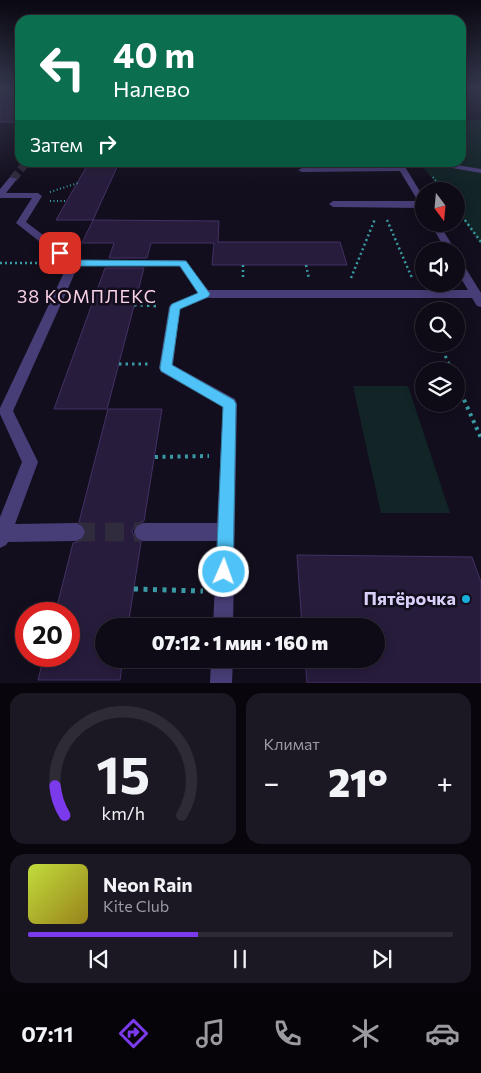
<!DOCTYPE html>
<html lang="ru">
<head>
<meta charset="utf-8">
<style>
  :root { --surface:#0e0a16; --page:#1c1823; --text:#f1f3f6; --muted:#9b9aa1; --line:#2e2b35; --accent:#7c3aed }
  body { margin:0; font-family:Commissioner,sans-serif; background:var(--page); color:var(--text); height:100vh; display:flex; flex-direction:column; font-size:19px; white-space:nowrap }
  * { box-sizing:border-box; margin:0 }
  p { font-size:16px; color:var(--muted) }
  .icon { flex:none; width:28px; height:28px; fill:none; stroke:currentColor; stroke-width:2; stroke-linecap:round; stroke-linejoin:round }
  .map { position:relative; height:683px; overflow:hidden }
  .details { display:flex; flex-direction:column; gap:10px; padding:10px; background:#08060c; flex:1 }
  .details>* { flex:none }
  .hud { position:absolute; left:15px; top:15px; width:451px; height:152px; border-radius:15px; box-shadow:0 2px 12px #0003,0 0 0 1px var(--line); background:#0b6e4f; color:#fff; overflow:hidden }
  .needle { width:32px; rotate:164deg }
  .fabs { position:absolute; left:415px; top:182px; display:grid; gap:10px }
  .fabs a { display:grid; place-items:center; width:50px; height:50px; border-radius:50%; background:var(--surface); box-shadow:0 2px 12px #0003,0 0 0 1px var(--line); font-size:25px }
  .speed { position:absolute; left:15px; top:602px; display:flex; gap:10px; font-size:25px; font-weight:700; text-align:center }
  .speed>* { display:grid; place-content:center; width:65px; height:65px; border-radius:50%; background:var(--surface); box-shadow:0 2px 12px #0003,0 0 0 1px var(--line); line-height:1 }
  .speed .limit { border:8px solid #d22; background:#fff; color:#111 }
  .pin { position:absolute; display:grid; place-items:center; width:42px; height:42px; color:#fff; margin:-21px; border-radius:10px; box-shadow:0 2px 8px #0006 }
  .me { position:absolute; width:55px; margin:-28px; rotate:2deg; stroke-linejoin:round; filter:drop-shadow(0 0 4px #0008) }
  .turn { display:flex; align-items:center; gap:18px; height:105px; padding:0 15px; font-size:22px }
  .turn .icon { width:65px; height:65px; stroke-width:2.5 }
  .turn b { display:block; font-size:35px; line-height:42px }
  .then { display:flex; align-items:center; height:48px; padding:0 15px; background:#0003; gap:10px; font-size:19px }
  .big { font-size:38px; font-weight:800; line-height:1.1 }
  .details .widget { flex:1; display:flex; flex-direction:column; justify-content:center; gap:8px; min-width:0; padding:0 18px; border-radius:15px; background:var(--page) }
  .details .dial { align-items:center; gap:0 }
  .dial svg { height:130px; overflow:visible; fill:none; stroke:var(--line); stroke-width:7; stroke-linecap:round; text-anchor:middle }
  .dial text { fill:var(--text); stroke:none }
  .song { display:flex; align-items:center; gap:15px }
  .cover { width:60px; height:60px; border-radius:8px; background:linear-gradient(135deg,hsl(70 70% 55%),hsl(50 70% 35%)) }
  .played { height:5px; border-radius:2px; background:linear-gradient(90deg,var(--accent) 40%,var(--line) 40%) }
  .keys { display:flex; justify-content:space-around; direction:ltr }
  .heat { display:flex; justify-content:space-between; align-items:center; font-size:28px; direction:ltr }
  .details .tiles { flex:1; display:grid; gap:10px; grid-template-columns:1fr 1fr }
  .widget:last-child { grid-column:span 2 }
  .trip { position:absolute; left:95px; top:618px; width:290px; height:50px; border-radius:25px; background:var(--surface); box-shadow:0 2px 12px #0003,0 0 0 1px var(--line); font-weight:800; line-height:50px; text-align:center }
  .tab-bar { display:flex; height:80px; justify-content:space-around; align-items:center; background:#060409; color:var(--muted) }
  .tab-bar .icon { width:35px; height:35px }
  .tab-bar .on { color:var(--accent) }
  .tab-bar b { font-size:22px; color:var(--text) }
  .map>svg:first-child { display:block }
</style>
</head>
<body>
<div class="map">
<svg width="481" height="683" viewBox="0 0 481 683">
  <rect width="100%" height="100%" fill="#130e1d"/>
  <g fill="#122426">
    <polygon points="461,120 481,120 481,245 456,209 456,191 442,191 420,163 461,162"/>
    <polygon points="353,386 408,386 450,513 381,513"/>
  </g>
  <g fill="#271c3c" stroke="#433165">
    <rect x="0" y="89" width="20" height="33"/>
    <polygon points="88,164 118,165 93,220 56,220"/>
    <polygon points="93,220 219,221 218,242 340,242 347,265 212,265 214,243 151,243 147,258 109,258 114,243 82,243"/>
    <polygon points="105,268 144,268 107,409 54,409"/>
    <polygon points="108,409 162,409 144,521 136,524 132,531 135,539 141,542 128,626 104,626 104,659 123,659 120,680 38,680 44,656 69,656 69,614 55,614 73,543 83,540 87,533 84,525 79,522"/>
    <polygon points="297,555 472,557 481,582 481,683 307,683 305,659 376,659 376,626 302,626"/>
  </g>
  <g fill="none" stroke-linecap="round" stroke-linejoin="round">
    <polyline stroke="#312b3e" stroke-width="8" stroke-dasharray="8 4" stroke-linecap="butt" points="13,179 25,164"/>
    <polyline stroke="#312b3e" stroke-width="19" stroke-dasharray="19 10" stroke-linecap="butt" points="76,532 143,532"/>
    <g stroke="#3a9aa3" stroke-width="2" stroke-dasharray="1 2.5" stroke-linecap="butt">
      <polyline points="433,177 444,191"/>
      <polyline points="50,192 78,183"/>
      <polyline points="50,201 67,201"/>
    </g>
    <g stroke="#3a9aa3" stroke-width="2.5" stroke-dasharray="2 3" stroke-linecap="butt">
      <polyline points="456,208 481,242"/>
      <polyline points="387,220 412,278"/>
      <polyline points="0,263 47,263"/>
      <polyline points="243,265 243,279"/>
      <polyline points="306,265 309,279"/>
      <polyline points="351,278 375,219"/>
    </g>
    <g stroke="#3a9aa3" stroke-width="3" stroke-dasharray="2.5 4" stroke-linecap="butt">
      <polyline points="134,305 159,306"/>
      <polyline points="440,344 452,371"/>
      <polyline points="119,364 148,364"/>
      <polyline points="456,382 459,388"/>
    </g>
    <g stroke="#3a9aa3" stroke-width="4" stroke-dasharray="3 4.5" stroke-linecap="butt">
      <polyline points="458,386 481,438"/>
      <polyline points="155,457 209,456"/>
    </g>
    <polyline stroke="#3a9aa3" stroke-width="5" stroke-dasharray="4 5.5" stroke-linecap="butt" points="134,589 203,591"/>
    <g fill="#483e77" fill-rule="evenodd">
      <polygon points="22,162 30,162 25,166 22,166"/>
      <polygon points="395,162 402,162 424,198 424,208 333,207 329,204 333,201 418,201 400,171 302,172 298,170 302,168 397,167"/>
      <polygon points="417,162 439,162 481,169 481,173"/>
      <polygon points="10,177 17,179 6,193 38,193 42,196 26,222 76,260 182,260 186,261 208,290 468,290 456,270 456,258 460,259 481,293 481,307 477,306 472,298 206,298 180,309 173,365 235,399 237,404 233,626 213,626 217,541 143,541 137,538 134,532 137,526 143,523 217,523 223,407 161,372 159,368 169,307 171,304 198,293 179,266 78,266 13,411 38,462 15,524 76,523 82,526 85,532 82,538 76,541 8,542 6,545 0,548 0,517 22,462 0,414 0,408 68,264 16,223 32,198 0,198 0,189"/>
      <polygon points="431,224 439,224 456,251 446,251"/>
      <polygon points="211,659 233,659 232,683 210,683"/>
    </g>
  </g>
  <linearGradient id="sky" x2="0" y2="1"><stop stop-color="#0a0810"/><stop offset="0.48" stop-color="#33364c"/><stop offset="1" stop-color="#33364c" stop-opacity="0"/></linearGradient>
  <rect width="481" height="183" fill="url(#sky)"/>
  <polygon fill="#4fc3f7" stroke="#337fa1" points="60,250 76,260 186,261 210,294 208,297 180,309 172,365 234,400 236,404 233,572 231,578 224,580 218,578 216,572 223,407 161,371 160,368 170,307 172,304 198,293 180,266 74,266 57,255 56,253"/>
  <circle fill="#19addc" stroke="#130e1d" stroke-width="2" cx="466" cy="599" r="5"/>
  <g text-anchor="middle" stroke-width="5" stroke-linejoin="round" paint-order="stroke">
    <g font-size="18" letter-spacing="1" fill="#fad1e5" stroke="#130e1d">
      <text x="87" y="303">38 КОМПЛЕКС</text>
    </g>
    <g font-size="18" font-weight="bold" fill="#dad0fa" stroke="#130e1d" text-anchor="end">
      <text x="456" y="605">Пятёрочка</text>
    </g>
  </g>
</svg>
<div class="fabs">
<a><svg class="needle" viewBox="-14 -14 28 28"><path d="M0-13l5 13h-10z" fill="#e53935"/><path d="M0 13l5-13h-10z" fill="#9b9aa1"/></svg></a>
<a><svg class="icon" aria-label="sound" viewBox="0 0 24 24"><path d="M4 9h4l5-4v14l-5-4H4zM17 9q2 3 0 6"/></svg></a>
<a><svg class="icon" aria-label="search" viewBox="0 0 24 24"><circle cx="10" cy="10" r="6"/><path d="M15 15l6 6"/></svg></a>
<a><svg class="icon" aria-label="layers" viewBox="0 0 24 24"><path d="M12 4l9 5-9 5-9-5zM3 14l9 5 9-5"/></svg></a>
</div>
<div class="speed"><div class="limit">20</div></div>
<div class="pin" style="left:60px;top:253px;background:#d93025"><svg class="icon" aria-label="arrive" viewBox="0 0 24 24"><path d="M6 21V4h12l-3 4 3 4H6"/></svg></div>
<svg class="me" style="left:224px;top:572px" viewBox="-20 -20 40 40"><circle r="17" fill="#4fc3f7" stroke="#fff" stroke-width="3"/><path d="M0-11L8 9 0 5-8 9z" fill="#fff"/></svg>
<div class="trip">07:12 · 1 мин · 160 m</div>
<div class="hud">
<div class="turn"><svg class="icon" aria-label="left" viewBox="0 0 24 24"><path d="M17 20v-9H6M10 6l-5 5 5 5"/></svg><div><b>40 m</b>Налево</div></div>
<div class="then">Затем<svg class="icon" aria-label="right" viewBox="0 0 24 24"><path d="M7 20v-9h11M14 6l5 5-5 5"/></svg></div>
</div>
</div>
<section class="details">
<div class="tiles">
<div class="widget dial"><svg viewBox="0 0 100 80">
<path d="M14 69A42 42 0 1 1 86 69"/>
<path d="M14 69A42 42 0 0 1 8 51" stroke="#7c3aed"/>
<text x="50" y="56" font-size="32" font-weight="700">15</text>
<text x="50" y="72" font-size="11">km/h</text>
</svg></div>
<div class="widget"><p>Климат</p>
<div class="heat"><a>−</a><b class="big">21°</b><a>+</a></div>
</div>
<div class="widget">
<div class="song"><i class="cover"></i><div><b>Neon Rain</b><p>Kite Club</p></div></div>
<div class="played"></div>
<div class="keys"><svg class="icon" aria-label="previous" viewBox="0 0 24 24"><path d="M18 5L8 12l10 7zM5 5v14"/></svg><svg class="icon" aria-label="pause" viewBox="0 0 24 24"><path d="M8 5v14M16 5v14"/></svg><svg class="icon" aria-label="next" viewBox="0 0 24 24"><path d="M6 5l10 7-10 7zM19 5v14"/></svg></div>
</div>
</div>
</section>
<nav class="tab-bar">
<b>07:11</b>
<svg class="icon on" aria-label="directions" viewBox="0 0 24 24"><path d="M12 3l9 9-9 9-9-9zM9 14v-3h6M13 9l2 2-2 2"/></svg>
<svg class="icon" aria-label="music" viewBox="0 0 24 24"><path d="M9 18V5l10-2v13"/><circle cx="6" cy="18" r="3"/><circle cx="16" cy="16" r="3"/></svg>
<svg class="icon" aria-label="phone" viewBox="0 0 24 24"><path d="M5 4h4l2 5-3 2q2 4 5 5l2-3 5 2v4C11 20 4 13 5 4z"/></svg>
<svg class="icon" aria-label="climate" viewBox="0 0 24 24"><path d="M12 3v18M4 7l16 10M4 17L20 7"/></svg>
<svg class="icon" aria-label="car" viewBox="0 0 24 24"><path d="M5 17H2v-5l4-1 3-4h7l3 4 3 1v5h-3M9 17h6M6 11h13"/><circle cx="7" cy="17" r="2"/><circle cx="17" cy="17" r="2"/></svg>
</nav>
</body>
</html>
